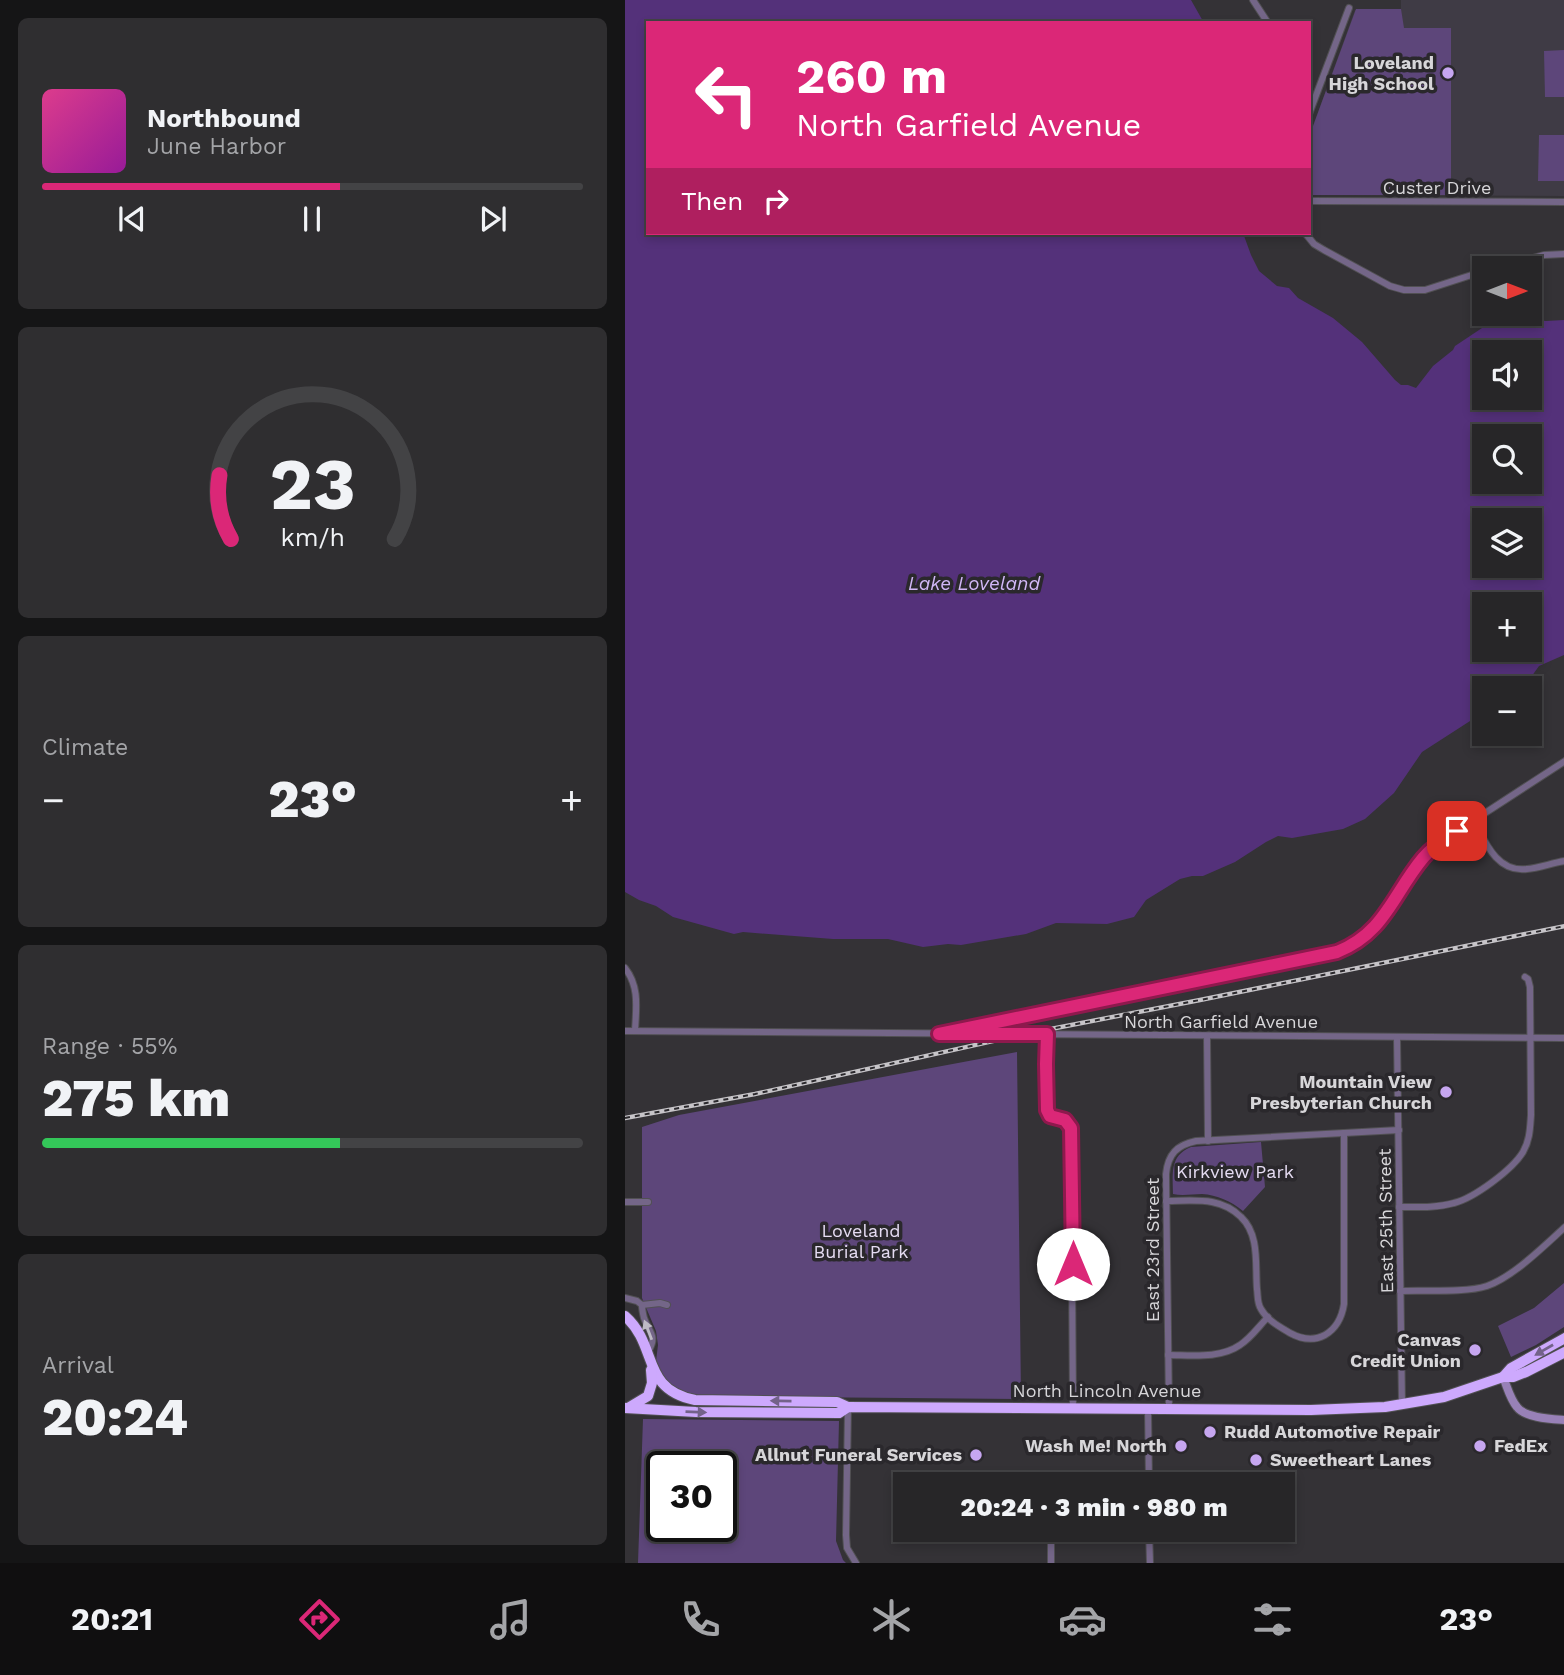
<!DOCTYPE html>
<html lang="en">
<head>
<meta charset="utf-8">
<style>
  :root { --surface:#272628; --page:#2f2e30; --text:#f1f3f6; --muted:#a4a5a8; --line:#434345; --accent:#db2777 }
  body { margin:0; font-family:"Work Sans",sans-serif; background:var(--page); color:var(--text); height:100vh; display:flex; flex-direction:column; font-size:26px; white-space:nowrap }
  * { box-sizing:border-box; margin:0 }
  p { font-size:23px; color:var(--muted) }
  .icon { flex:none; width:38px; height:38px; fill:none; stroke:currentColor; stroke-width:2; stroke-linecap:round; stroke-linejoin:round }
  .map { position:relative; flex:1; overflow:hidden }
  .sheet { display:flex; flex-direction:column; gap:18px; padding:18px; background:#151516; width:625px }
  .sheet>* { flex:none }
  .guide { position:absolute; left:21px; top:21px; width:665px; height:214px; border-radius:0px; box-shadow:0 4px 10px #0003,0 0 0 2px var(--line); background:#db2777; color:#fff; overflow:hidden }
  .needle { width:46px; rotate:90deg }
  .buttons { position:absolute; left:847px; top:256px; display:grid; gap:14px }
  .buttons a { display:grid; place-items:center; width:70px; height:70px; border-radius:0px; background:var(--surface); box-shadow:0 4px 10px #0003,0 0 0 2px var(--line); font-size:35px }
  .speed { position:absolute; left:21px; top:1451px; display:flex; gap:14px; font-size:35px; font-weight:700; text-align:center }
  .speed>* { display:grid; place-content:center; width:91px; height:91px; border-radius:50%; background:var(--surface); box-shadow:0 4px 10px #0003,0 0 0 2px var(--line); line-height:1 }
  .speed .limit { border:4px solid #111; border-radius:10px; background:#fff; color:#111 }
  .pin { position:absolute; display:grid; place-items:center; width:60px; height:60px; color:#fff; margin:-30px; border-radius:14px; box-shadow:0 4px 10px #0006 }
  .me { position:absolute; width:77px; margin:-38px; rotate:0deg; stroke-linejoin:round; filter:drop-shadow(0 0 5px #0008) }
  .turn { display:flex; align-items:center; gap:24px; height:147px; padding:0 35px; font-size:32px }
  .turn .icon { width:91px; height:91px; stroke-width:2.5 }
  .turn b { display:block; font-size:49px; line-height:60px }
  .then { display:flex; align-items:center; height:66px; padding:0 35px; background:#0003; gap:14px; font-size:26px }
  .big { font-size:52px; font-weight:800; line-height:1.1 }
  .sheet .tile { flex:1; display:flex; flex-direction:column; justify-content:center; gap:10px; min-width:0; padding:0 24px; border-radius:10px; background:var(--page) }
  .sheet .dial { align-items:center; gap:0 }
  .dial svg { height:182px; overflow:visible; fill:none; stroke:var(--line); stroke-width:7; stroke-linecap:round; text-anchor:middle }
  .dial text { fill:var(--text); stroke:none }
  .song { display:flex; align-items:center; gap:21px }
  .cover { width:84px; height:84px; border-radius:10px; background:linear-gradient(135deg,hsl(330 70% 55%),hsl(300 70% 35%)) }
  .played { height:7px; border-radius:4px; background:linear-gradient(90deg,var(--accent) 55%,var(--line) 55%) }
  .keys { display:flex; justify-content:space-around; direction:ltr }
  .heat { display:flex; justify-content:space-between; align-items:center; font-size:38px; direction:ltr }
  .charge { height:10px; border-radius:5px; background:linear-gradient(90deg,#34c759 55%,var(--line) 0) }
  .trip { position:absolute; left:268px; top:1472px; width:402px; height:70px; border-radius:0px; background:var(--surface); box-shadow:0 4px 10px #0003,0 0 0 2px var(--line); font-weight:800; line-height:70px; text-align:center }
  .dock { display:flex; height:112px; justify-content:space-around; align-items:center; background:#100f10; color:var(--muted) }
  .dock .icon { width:49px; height:49px }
  .dock .selected { color:var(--accent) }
  .dock b { font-size:32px; color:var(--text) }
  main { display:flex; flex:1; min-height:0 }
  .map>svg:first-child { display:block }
</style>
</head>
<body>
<main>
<section class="sheet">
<div class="tile">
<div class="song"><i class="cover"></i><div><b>Northbound</b><p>June Harbor</p></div></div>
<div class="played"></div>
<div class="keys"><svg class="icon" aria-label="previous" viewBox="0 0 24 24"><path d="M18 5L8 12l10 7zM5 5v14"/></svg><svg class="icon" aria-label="pause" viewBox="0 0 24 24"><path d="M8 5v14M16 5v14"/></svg><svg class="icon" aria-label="next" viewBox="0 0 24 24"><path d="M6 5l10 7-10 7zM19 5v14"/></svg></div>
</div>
<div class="tile dial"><svg viewBox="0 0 100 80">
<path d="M14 69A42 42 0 1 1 86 69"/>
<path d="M14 69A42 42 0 0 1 9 41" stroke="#db2777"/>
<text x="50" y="56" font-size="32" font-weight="700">23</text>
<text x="50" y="72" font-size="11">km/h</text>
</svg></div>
<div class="tile"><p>Climate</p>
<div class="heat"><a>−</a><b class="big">23°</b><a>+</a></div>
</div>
<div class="tile"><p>Range · 55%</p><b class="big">275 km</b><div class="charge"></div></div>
<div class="tile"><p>Arrival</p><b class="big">20:24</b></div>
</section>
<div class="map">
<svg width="940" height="1563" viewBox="0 0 940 1563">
  <rect width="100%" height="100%" fill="#343236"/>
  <polygon fill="#3f3b45" points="776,0 939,0 939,196 684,195 684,137 730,10 776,9"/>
  <g fill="#5d467a" fill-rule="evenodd">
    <polygon points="731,9 776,9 779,28 826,28 826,195 684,195 684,137"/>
    <polygon points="939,50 939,97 920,97 919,51"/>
    <polygon points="914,135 939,135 939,181 913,181"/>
    <polygon points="392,1052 396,1399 67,1396 50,1389 37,1375 31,1361 33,1345 31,1331 17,1298 17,1127 54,1115"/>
    <path d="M636,1142l4,45 -22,24c-12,-10 -26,-16 -41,-17 -10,0 -19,2 -29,0 0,-20 -4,-38 18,-47z"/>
    <polygon points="939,1283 939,1327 911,1345 886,1357 873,1326 909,1308"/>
    <path d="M18,1419l196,2 -3,120 7,19 3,3h-208zM96,1466v60h-59v-60z"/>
  </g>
  <path fill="#54317a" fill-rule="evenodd" d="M0,0h566l13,23h-556v210h595l8,22 8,16 18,15 12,2 9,10 35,20 29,24 33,38 6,5h7l8,3 17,-22 20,-16 2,-4 36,-24 13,-3 7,-2 35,4 18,-1v335l-25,11 -10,14 -12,1 -6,7h-27v24l-62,40 -28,41 -29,26 -22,10 -51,9 -14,-2 -12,6 -31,20 -32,14h-11l-12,3 -34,21 -12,17 -27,7 -51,-1 -30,11 -65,11 -13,-1 -25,3 -35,-8h-55l-90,-7 -9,2 -61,-17 -17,-11 -17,-6 -14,-8zM859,352h46v45h-46zM859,436h46v45h-46zM859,520h46v45h-46zM859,604h46v45h-46z"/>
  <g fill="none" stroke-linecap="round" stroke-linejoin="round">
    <defs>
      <g id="street">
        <polyline points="628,0 643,23"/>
        <polyline points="684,114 724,8"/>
        <polyline points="684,201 940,202"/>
        <polyline points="680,233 689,244 699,250 765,286 779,290 800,290 859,271"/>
        <polyline points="871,268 919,255 940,254"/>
        <path d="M849,821c11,21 23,52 53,48 12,-1 25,-6 38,-8"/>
        <path d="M0,968c15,19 11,41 10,63"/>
        <polyline points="0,1031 940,1038"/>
        <path d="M323,1031l371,-74c20,-5 36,-11 52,-25l48,-69 17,-18 129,-84"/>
        <polyline points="422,1034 421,1064 422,1110 424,1116 440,1120 446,1128 448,1408"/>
        <polyline points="582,1036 583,1141"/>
        <polyline points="772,1037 777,1405"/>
        <path d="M541,1201c27,0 54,-5 75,16 19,18 14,48 16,72 1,7 0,14 4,20 6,11 19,18 29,24 11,6 24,8 35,2 12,-7 17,-18 19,-31v-171"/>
        <polyline points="0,1202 23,1202"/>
        <path d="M774,1207c18,0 37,1 55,-4 20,-5 58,-33 69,-51 7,-12 7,-24 8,-37l-1,-128 -2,-8 -3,-2"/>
        <path d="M775,1291c24,-1 66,2 87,-5 26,-9 57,-40 78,-59"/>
        <polyline points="0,1298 12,1301 17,1305 35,1303 42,1305"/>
        <path d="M17,1305c0,4 1,9 2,13 5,15 14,17 4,34"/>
        <path d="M543,1355c23,0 52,4 72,-10 11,-7 19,-19 28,-28"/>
        <polyline points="223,1407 221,1535 222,1548 231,1563"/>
        <polyline points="523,1409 524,1484"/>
        <path d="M544,1409l-3,-235c2,-20 11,-29 30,-33l203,-11"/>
        <polyline points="426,1530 426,1563"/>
        <polyline points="524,1530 525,1563"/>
      </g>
      <path id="secondary" d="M878,1377c4,9 7,22 14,30 8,11 35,12 48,13"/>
      <g id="highway">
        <path d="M0,1316c34,30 15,73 70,84l142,2 11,5"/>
        <polyline points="878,1377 886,1368 940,1338"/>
        <polyline points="0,1408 71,1412 214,1413 223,1407 686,1410 760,1407 819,1397 878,1377 888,1377 901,1372 940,1352"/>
        <polyline points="3,1408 23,1396 27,1383 26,1370"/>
      </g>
    </defs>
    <use href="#street" stroke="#515053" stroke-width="8"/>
    <use href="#secondary" stroke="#515053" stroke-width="10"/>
    <use href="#highway" stroke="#515053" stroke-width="12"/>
    <use href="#street" stroke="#746688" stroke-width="6"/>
    <use href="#secondary" stroke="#9881b7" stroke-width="8"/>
    <use href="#highway" stroke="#cda9fd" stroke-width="10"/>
    <defs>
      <polyline id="rail" points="0,1118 130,1094 400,1034 575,1000 940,926"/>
    </defs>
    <use href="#rail" stroke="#c6c4c8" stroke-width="4.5"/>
    <use href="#rail" stroke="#2a282c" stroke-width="2" stroke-dasharray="5" stroke-linecap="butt"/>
  </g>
  <defs><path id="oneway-solid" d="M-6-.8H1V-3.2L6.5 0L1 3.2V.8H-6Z" transform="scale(1.75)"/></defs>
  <use fill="#bebac5" href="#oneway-solid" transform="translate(23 1330) rotate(-111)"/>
  <g fill="#73628a">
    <use href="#oneway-solid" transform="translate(919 1350) rotate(150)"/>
    <use href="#oneway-solid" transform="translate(156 1401) rotate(-179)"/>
    <use href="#oneway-solid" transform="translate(71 1412) rotate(2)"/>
  </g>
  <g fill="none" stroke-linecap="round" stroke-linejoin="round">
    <defs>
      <path id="route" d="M448,1264l-2,-136 -6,-8 -15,-4 -3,-6 -1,-46 1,-30h-108l398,-82c48,-19 56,-58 86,-94 10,-12 22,-19 34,-27"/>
    </defs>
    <use href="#route" stroke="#8e194d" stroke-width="18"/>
    <use href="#route" stroke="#db2777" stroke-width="12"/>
  </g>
  <g fill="#c6a6f0" stroke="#2a282c" stroke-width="2.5">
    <circle cx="823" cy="73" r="7"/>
    <circle cx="821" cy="1092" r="7"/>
    <circle cx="850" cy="1350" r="7"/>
    <circle cx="585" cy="1432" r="7"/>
    <circle cx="556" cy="1446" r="7"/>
    <circle cx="855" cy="1446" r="7"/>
    <circle cx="351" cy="1455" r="7"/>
    <circle cx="631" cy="1460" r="7"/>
  </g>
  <g text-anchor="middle" stroke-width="7" stroke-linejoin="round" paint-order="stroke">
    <g font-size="18" font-weight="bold" fill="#d7d6d9" stroke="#2a282c" text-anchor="end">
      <text x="809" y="69">Loveland<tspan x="809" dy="21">High School</tspan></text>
      <text x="807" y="1088">Mountain View<tspan x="807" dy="21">Presbyterian Church</tspan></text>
      <text x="836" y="1346">Canvas<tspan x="836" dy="21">Credit Union</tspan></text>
      <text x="599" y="1438" text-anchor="start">Rudd Automotive Repair</text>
      <text x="542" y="1452">Wash Me! North</text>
      <text x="869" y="1452" text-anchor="start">FedEx</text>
      <text x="337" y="1461">Allnut Funeral Services</text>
      <text x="645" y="1466" text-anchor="start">Sweetheart Lanes</text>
    </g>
    <g font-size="18" fill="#d7d6d9" stroke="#2a282c">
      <text x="812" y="194">Custer Drive</text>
      <text x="596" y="1028">North Garfield Avenue</text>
      <text transform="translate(761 1221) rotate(-91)" y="6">East 25th Street</text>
      <text transform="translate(528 1250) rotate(-90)" y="6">East 23rd Street</text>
      <text x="482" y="1397">North Lincoln Avenue</text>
    </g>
    <g font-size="18" fill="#e5dcf2" stroke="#2a282c">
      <text x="610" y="1178">Kirkview Park</text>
      <text x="236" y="1237">Loveland<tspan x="236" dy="21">Burial Park</tspan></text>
    </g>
    <g font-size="19" font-style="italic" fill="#d1b7f6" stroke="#2a282c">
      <text x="349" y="590">Lake Loveland</text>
    </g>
  </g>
</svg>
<div class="buttons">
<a><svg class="needle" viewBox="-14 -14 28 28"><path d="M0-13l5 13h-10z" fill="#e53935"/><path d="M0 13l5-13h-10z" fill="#a4a5a8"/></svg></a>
<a><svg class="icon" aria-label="sound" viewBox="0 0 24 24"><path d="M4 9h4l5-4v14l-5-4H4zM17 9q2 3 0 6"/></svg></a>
<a><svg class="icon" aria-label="search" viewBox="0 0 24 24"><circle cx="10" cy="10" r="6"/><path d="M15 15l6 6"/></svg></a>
<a><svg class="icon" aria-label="layers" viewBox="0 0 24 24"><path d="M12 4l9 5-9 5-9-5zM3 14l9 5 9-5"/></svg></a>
<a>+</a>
<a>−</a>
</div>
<div class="speed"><div class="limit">30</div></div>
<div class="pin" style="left:832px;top:831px;background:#d93025"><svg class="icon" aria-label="arrive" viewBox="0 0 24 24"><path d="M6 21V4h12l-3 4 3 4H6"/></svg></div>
<svg class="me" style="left:448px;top:1264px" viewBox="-20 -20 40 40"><circle r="19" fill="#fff"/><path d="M0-13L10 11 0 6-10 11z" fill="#db2777"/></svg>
<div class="trip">20:24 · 3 min · 980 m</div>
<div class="guide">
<div class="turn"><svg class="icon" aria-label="left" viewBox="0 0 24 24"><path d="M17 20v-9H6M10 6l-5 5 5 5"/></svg><div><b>260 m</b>North Garfield Avenue</div></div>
<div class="then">Then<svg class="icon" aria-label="right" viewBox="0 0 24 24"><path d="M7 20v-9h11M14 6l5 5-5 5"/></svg></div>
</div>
</div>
</main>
<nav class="dock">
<b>20:21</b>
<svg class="icon selected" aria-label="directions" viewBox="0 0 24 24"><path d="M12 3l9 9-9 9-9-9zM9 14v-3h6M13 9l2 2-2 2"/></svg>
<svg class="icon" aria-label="music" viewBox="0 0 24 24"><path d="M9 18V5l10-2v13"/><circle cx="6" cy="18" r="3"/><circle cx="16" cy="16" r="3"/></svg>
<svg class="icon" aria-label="phone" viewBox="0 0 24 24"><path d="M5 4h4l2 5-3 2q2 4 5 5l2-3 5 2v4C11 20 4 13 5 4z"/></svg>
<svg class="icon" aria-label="climate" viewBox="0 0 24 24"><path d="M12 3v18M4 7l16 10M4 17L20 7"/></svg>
<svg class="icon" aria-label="car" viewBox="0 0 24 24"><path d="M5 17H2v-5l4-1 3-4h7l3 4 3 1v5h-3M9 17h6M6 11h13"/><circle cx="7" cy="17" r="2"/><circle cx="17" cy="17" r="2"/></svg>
<svg class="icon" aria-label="filters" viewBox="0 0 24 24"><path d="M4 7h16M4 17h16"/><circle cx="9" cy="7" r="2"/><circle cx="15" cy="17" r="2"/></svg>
<b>23°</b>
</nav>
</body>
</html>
